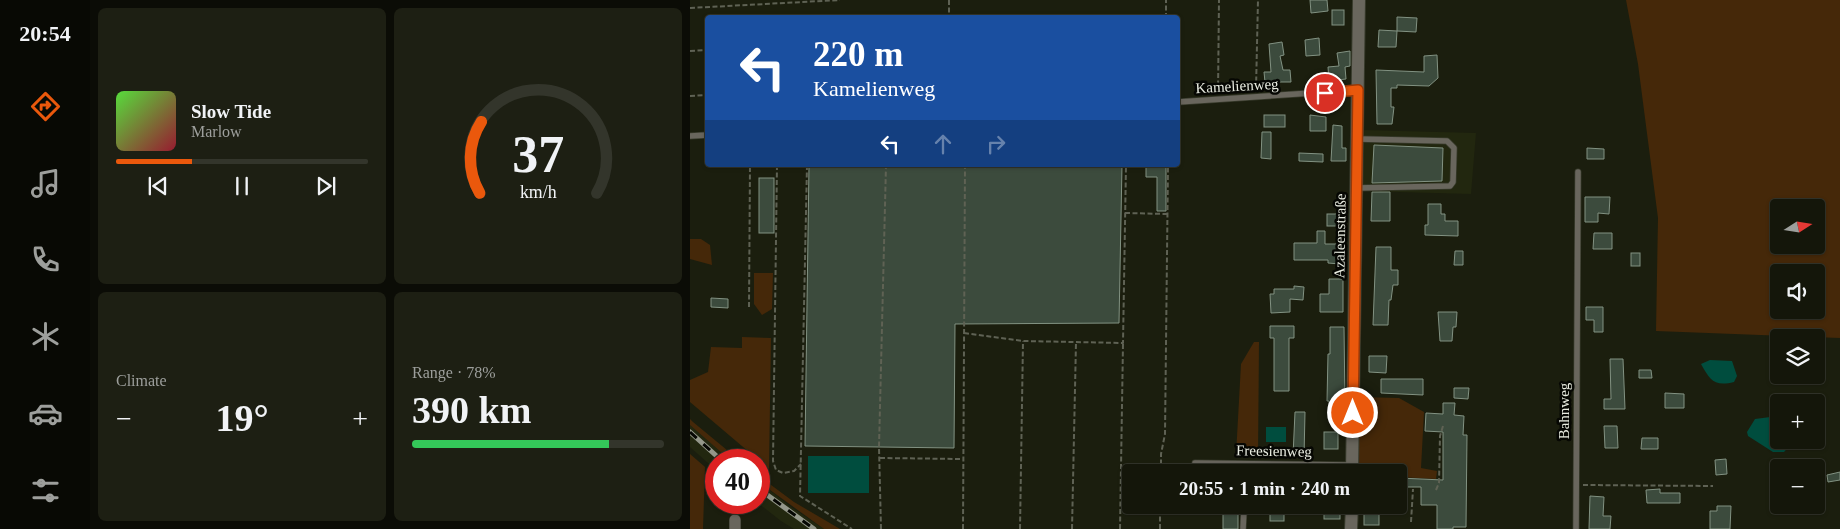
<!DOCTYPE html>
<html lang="en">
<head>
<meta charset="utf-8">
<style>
  :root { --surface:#14160a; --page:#1d1f13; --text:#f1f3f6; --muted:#9d9f9c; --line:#33352b; --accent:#ea580c }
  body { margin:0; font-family:Georgia,serif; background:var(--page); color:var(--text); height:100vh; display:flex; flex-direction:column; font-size:19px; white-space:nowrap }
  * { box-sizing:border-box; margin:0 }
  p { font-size:16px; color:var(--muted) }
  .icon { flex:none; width:28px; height:28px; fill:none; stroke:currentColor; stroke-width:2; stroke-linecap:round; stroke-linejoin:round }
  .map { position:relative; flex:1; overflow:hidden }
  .panel { display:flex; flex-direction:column; gap:8px; padding:8px; background:#0b0c06; width:600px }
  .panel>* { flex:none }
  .hud { position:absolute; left:15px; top:15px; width:475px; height:152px; border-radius:5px; box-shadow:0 1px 4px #0004,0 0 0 1px var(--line); background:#1a4fa0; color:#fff; overflow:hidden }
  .needle { width:32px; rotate:78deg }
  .tools { position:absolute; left:1080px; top:199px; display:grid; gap:10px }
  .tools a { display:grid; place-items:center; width:55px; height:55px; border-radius:5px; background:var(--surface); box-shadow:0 1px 4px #0004,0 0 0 1px var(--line); font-size:25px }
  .speed { position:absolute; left:15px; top:449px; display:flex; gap:10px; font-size:25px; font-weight:700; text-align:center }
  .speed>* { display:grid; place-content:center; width:65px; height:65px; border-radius:50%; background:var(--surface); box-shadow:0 1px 4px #0004,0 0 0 1px var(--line); line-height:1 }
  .speed .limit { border:8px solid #d22; background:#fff; color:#111 }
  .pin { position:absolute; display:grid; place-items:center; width:42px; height:42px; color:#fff; margin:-21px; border:2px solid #fff; border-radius:50%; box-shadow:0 1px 5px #0007 }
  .me { position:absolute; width:55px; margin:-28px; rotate:0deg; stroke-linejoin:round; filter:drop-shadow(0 0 4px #0008) }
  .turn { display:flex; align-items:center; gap:18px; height:105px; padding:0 25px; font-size:22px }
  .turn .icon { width:65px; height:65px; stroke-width:2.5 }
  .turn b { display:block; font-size:35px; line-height:42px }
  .lanes { display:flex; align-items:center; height:48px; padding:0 25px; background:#0003; justify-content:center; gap:25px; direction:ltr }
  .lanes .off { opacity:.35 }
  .big { font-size:38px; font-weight:800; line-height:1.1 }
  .panel .widget { flex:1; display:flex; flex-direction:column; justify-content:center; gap:8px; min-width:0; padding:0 18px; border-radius:8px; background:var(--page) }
  .panel .dial { align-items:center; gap:0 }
  .dial svg { height:130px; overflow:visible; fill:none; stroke:var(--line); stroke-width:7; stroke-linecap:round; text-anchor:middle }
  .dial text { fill:var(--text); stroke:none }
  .song { display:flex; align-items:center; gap:15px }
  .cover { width:60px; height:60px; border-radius:8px; background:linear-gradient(135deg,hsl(110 70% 55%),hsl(350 70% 35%)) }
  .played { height:5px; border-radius:2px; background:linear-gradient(90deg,var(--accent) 30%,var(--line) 30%) }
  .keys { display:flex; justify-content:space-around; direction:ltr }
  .heat { display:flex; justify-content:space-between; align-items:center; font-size:28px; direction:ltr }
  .charge { height:8px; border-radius:4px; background:linear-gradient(90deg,#34c759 78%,var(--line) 0) }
  .panel .tiles { flex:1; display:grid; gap:8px; grid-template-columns:repeat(2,1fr) }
  .trip { position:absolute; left:432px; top:464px; width:285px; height:50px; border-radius:5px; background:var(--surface); box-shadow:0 1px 4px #0004,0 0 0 1px var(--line); font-weight:800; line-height:50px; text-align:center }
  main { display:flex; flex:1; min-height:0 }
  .tab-bar { display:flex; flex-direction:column; width:90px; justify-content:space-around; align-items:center; background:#080904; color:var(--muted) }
  .tab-bar .icon { width:35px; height:35px }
  .tab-bar .on { color:var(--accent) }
  .tab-bar b { font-size:22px; color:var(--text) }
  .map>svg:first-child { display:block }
</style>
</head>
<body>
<main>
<nav class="tab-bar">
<b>20:54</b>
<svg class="icon on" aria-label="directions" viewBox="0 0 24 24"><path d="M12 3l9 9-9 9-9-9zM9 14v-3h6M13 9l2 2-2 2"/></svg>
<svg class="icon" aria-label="music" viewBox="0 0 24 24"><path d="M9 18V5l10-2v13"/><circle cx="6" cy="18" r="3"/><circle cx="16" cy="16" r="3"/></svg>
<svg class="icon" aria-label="phone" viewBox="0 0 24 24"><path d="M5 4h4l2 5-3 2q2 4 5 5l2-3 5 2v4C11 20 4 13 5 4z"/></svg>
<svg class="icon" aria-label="climate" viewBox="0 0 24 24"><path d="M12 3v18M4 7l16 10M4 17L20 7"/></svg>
<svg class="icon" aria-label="car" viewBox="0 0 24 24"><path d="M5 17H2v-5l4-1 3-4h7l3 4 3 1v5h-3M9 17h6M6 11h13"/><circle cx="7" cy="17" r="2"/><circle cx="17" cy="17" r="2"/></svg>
<svg class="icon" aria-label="filters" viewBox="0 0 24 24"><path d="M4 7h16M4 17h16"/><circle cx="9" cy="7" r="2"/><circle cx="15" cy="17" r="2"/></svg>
</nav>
<section class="panel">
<div class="tiles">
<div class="widget">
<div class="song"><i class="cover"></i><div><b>Slow Tide</b><p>Marlow</p></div></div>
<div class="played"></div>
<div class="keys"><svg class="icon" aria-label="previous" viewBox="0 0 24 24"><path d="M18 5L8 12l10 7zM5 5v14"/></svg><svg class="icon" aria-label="pause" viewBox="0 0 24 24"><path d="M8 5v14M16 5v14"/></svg><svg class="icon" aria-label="next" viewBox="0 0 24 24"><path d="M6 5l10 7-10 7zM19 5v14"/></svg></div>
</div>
<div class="widget dial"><svg viewBox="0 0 100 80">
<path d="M14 69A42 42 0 1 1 86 69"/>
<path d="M14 69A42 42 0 0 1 15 25" stroke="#ea580c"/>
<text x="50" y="56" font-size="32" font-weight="700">37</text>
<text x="50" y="72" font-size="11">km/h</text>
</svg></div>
<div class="widget"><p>Climate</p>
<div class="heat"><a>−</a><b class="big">19°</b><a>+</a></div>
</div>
<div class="widget"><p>Range · 78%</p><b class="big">390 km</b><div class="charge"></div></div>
</div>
</section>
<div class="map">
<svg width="1150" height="529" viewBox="0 0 1150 529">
  <rect width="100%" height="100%" fill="#1b1e0e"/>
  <g fill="#22270f">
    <polygon points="672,130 786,133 781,194 671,191"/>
    <polygon points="0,425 40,460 26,460 26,470 0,447"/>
    <polygon points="69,482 101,507 134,529 104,529 91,521 68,503"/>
  </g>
  <g fill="#452809" fill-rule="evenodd">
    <path d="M936,0h214v338l-184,-7 2,-113 -20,-154zM1089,208h37v37h-37zM1089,272h37v38h-37z"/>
    <polygon points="0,239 11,239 20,245 22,265 0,259"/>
    <polygon points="64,273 83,273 82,309 72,315 64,304"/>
    <polygon points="52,337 81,338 79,469 0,402 0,380 18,372 21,347 52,348"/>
    <polygon points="564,342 569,342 568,456 546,455 551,364"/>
    <polygon points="668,397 709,398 734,412 731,468 747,471 746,479 709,477 709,472 667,472"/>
    <polygon points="0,419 3,422 49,460 40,460 0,425"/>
    <polygon points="0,454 15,467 13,529 0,529"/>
    <polygon points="69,476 104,502 150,529 134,529 69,482"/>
  </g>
  <g fill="#004d3e">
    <path d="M1020,360l22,1 5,15 -3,6c-20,5 -24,-2 -33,-18z"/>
    <polygon points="1088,416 1089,440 1102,440 1103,442 1094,452 1083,452 1058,436 1057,432 1065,419"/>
    <rect x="576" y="427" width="20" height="15"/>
    <rect x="118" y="456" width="61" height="37"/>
  </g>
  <g fill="#3c4b3d" stroke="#829282">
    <polygon points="620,0 637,0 638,11 621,13"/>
    <rect x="642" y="10" width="12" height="15"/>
    <polygon points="707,17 727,18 726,32 707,31"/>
    <polygon points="689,30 707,31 706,47 688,47"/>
    <polygon points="629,38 630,55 616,56 615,40"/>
    <polygon points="592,42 594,55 590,56 593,70 600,70 601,82 575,82 574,72 581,72 579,44"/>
    <polygon points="660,51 660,66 655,67 656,79 639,81 638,67 649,66 647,53"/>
    <polygon points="747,55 748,78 739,86 707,85 707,88 701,88 701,107 704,107 702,124 687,124 686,70 734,72 734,56"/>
    <rect x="574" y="115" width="21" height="12"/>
    <polygon points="620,115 636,117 636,131 620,131"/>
    <polygon points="643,125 652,126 652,148 656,148 656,161 641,161"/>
    <polygon points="572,132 581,132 581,159 571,158"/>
    <polygon points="684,145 753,148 752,181 682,183"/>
    <polygon points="897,148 914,149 914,159 897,159"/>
    <polygon points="609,153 633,154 633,162 609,161"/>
    <polygon points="119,165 432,165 429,323 265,324 264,448 115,446"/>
    <polygon points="456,165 476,165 476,211 467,211 467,177 456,177"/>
    <rect x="69" y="178" width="15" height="55"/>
    <polygon points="682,192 700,192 700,221 681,221"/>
    <polygon points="895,197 920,197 919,214 908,213 908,222 895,222"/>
    <polygon points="738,204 751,204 751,214 755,214 755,221 768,221 768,236 735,235 735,225 738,225"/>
    <rect x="637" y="214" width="14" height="12"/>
    <polygon points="627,231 635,231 635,244 651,244 650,264 638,263 638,260 604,260 604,243 627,243"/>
    <polygon points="904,233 922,233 922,249 903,249"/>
    <polygon points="686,247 701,247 701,270 708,270 708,285 703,285 701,300 699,300 698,325 683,325"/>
    <polygon points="765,251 773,251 773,265 764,265"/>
    <rect x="941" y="253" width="9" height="13"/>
    <polygon points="639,279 653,279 653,312 630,312 630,294 639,294"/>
    <polygon points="604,286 614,287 613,300 600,299 600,312 581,313 580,294 584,294 584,289 604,289"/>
    <polygon points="21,298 38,299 38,308 21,307"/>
    <polygon points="896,307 913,307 913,332 904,332 904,320 896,320"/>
    <polygon points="748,312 767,312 766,327 763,327 762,341 750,341"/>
    <polygon points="580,326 604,326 604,338 599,338 599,391 584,391 584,338 580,338"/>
    <polygon points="640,327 654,327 655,406 639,406 639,401 637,401 638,354 640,354"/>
    <polygon points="679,356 697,356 696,373 679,372"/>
    <polygon points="920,359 933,359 935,409 914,409 914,399 921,399"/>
    <polygon points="949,370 961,370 962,378 949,378"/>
    <polygon points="691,379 733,379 733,395 691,393"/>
    <polygon points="764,388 779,388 778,399 764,398"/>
    <polygon points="975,393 994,394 994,408 975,408"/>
    <polygon points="753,403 765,403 764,415 774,416 773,435 777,435 776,527 763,527 763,529 747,529 747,505 731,505 731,487 709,487 709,478 753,480 753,432 735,431 736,413 753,414"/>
    <polygon points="605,412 615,412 614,457 603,456"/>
    <polygon points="914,426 927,426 928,448 915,448"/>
    <rect x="634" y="432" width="14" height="17"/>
    <polygon points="952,438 968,438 968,449 951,449"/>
    <polygon points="1036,459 1037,474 1026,475 1025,460"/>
    <polygon points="1150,472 1150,480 1138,482 1137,475"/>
    <polygon points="970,489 970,493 990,493 990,503 957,503 956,490"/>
    <polygon points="900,496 914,497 913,516 921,516 920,529 899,529"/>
    <rect x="580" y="505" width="14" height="16"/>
    <rect x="634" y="505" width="16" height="14"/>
    <polygon points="1027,506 1041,506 1040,529 1020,529 1020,511 1027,511"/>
    <rect x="674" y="507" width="15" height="18"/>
    <rect x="533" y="513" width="15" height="16"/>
  </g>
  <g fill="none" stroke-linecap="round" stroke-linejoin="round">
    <defs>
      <g id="service">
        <polyline points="488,102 667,90"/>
        <polyline points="0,136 18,135"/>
        <polyline points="667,188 760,186 763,182 764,148 757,141 668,139"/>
        <polyline points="505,463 662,465"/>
        <polyline points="553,529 554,509"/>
        <polyline points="886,529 888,172"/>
      </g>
      <polyline id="minor" points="45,529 45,520"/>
      <g id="tertiary">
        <polyline points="662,472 669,0"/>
        <polyline points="661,529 662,505"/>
      </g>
    </defs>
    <use href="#service" stroke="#383b2c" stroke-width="7"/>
    <use href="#minor" stroke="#383b2c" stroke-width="12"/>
    <use href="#tertiary" stroke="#383b2c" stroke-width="14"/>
    <g stroke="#5f6254" stroke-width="2" stroke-dasharray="5 2.5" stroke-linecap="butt">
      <polyline points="259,0 259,18"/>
      <polyline points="0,8 150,0"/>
      <polyline points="476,18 476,0"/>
      <polyline points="0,51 18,50"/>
      <polyline points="566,89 568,0"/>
      <polyline points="528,93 529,0"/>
      <polyline points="0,96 18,95"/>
      <polyline points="87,165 83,461 86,470 93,473 104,471 111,464"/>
      <polyline points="117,165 110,496 162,529"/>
      <polyline points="435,213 477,214"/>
      <polyline points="59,307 60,165"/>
      <polyline points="274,333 333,341 433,343 436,165"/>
      <polyline points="190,458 272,459"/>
      <polyline points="471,472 471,454 475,434 478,165"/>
      <polyline points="893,485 1023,486"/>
      <polyline points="746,490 749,483 750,436 753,426"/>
      <polyline points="721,522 723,489"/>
      <polyline points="191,529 189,447 196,165"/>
      <polyline points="273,529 275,165"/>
      <polyline points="330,529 333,341"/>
      <polyline points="382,529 386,342"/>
      <polyline points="430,529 433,344"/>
      <polyline points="470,529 470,505"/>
    </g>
    <use href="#service" stroke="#69665d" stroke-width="5.5"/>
    <use href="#minor" stroke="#69665d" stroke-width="11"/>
    <use href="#tertiary" stroke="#69665d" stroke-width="12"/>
    <defs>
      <g id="rail">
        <polyline points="0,432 31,460"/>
        <polyline points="69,489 124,529"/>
      </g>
    </defs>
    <use href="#rail" stroke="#94978a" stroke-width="5"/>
    <use href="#rail" stroke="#060703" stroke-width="3" stroke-dasharray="9" stroke-linecap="butt"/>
  </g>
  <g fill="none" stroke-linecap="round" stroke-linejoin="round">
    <defs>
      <polyline id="route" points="635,93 668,90 663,413"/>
    </defs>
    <use href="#route" stroke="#983908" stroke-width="12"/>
    <use href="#route" stroke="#ea580c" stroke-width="9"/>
  </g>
  <g text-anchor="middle" stroke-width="5" stroke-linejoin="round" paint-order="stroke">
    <g font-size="15" fill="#e9ece1" stroke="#060703">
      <text transform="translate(547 86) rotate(-3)" y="5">Kamelienweg</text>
      <text transform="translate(650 236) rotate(-89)" y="5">Azaleenstraße</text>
      <text transform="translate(874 411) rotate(-90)" y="5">Bahnweg</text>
      <text transform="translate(584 451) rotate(1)" y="5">Freesienweg</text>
    </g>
  </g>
</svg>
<div class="tools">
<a><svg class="needle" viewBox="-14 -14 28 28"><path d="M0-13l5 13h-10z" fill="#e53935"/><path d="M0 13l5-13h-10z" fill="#9d9f9c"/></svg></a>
<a><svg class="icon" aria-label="sound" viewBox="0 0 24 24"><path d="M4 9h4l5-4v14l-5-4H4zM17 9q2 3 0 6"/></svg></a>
<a><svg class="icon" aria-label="layers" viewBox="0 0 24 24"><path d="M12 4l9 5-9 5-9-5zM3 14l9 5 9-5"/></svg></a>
<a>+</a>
<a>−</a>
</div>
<div class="speed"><div class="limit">40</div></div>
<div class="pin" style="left:635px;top:93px;background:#d93025"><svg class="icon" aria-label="arrive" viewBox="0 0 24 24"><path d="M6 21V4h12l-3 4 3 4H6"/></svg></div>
<svg class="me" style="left:663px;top:413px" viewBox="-20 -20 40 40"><circle r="17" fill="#ea580c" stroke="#fff" stroke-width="3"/><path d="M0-11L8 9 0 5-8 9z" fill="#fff"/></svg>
<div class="trip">20:55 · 1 min · 240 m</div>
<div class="hud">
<div class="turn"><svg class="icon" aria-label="left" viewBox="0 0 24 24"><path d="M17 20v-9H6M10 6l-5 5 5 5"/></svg><div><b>220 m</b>Kamelienweg</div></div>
<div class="lanes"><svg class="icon" aria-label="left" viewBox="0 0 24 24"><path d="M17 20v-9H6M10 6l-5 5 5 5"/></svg><svg class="icon off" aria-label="ahead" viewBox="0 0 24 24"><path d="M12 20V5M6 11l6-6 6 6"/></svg><svg class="icon off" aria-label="right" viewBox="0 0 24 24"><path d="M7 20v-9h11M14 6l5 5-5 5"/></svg></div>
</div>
</div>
</main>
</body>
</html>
